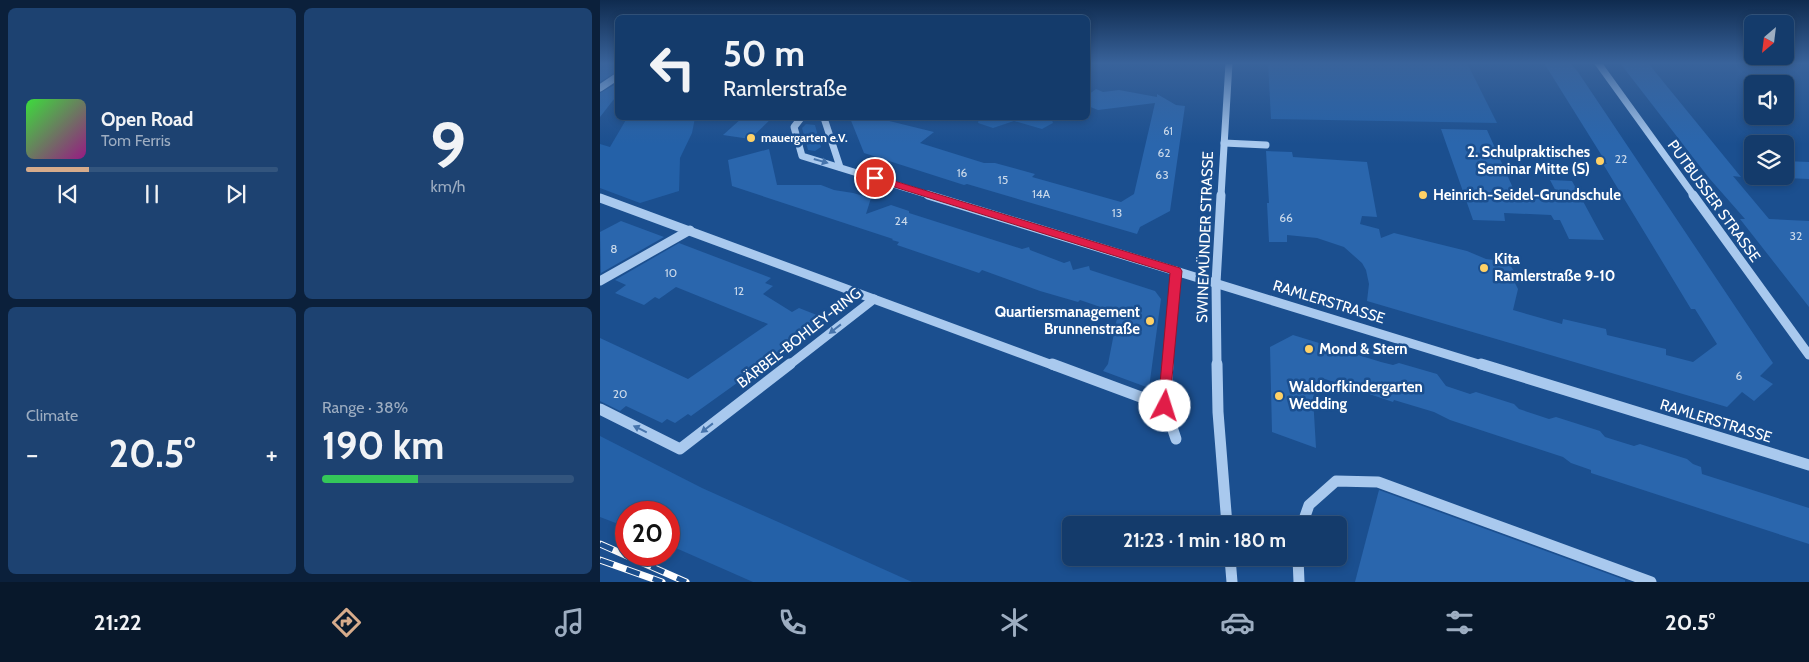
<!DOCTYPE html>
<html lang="en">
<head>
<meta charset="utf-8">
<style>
  :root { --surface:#143b6b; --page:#1d4271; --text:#f1f3f6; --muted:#9dadc1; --line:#33557e; --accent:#d6ab8b }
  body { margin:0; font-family:Cabin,sans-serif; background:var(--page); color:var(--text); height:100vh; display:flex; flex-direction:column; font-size:19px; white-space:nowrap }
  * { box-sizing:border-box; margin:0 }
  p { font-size:16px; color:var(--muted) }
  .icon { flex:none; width:28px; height:28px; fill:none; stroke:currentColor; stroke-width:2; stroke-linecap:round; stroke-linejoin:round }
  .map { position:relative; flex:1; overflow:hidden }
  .sheet { display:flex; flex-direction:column; gap:8px; padding:8px; background:#0b203b; width:600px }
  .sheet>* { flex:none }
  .hud { position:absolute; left:15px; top:15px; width:475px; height:105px; border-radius:8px; box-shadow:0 2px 8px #0003,0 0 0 1px var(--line); background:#143b6b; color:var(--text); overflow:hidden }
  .needle { width:32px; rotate:208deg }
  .controls { position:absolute; left:1144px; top:15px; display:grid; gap:10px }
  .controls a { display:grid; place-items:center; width:50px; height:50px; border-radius:8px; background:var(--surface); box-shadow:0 2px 8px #0003,0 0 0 1px var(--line); font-size:25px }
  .speed { position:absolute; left:15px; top:501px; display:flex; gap:10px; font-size:25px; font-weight:700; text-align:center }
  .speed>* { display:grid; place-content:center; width:65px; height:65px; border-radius:50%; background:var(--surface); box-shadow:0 2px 8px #0003,0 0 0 1px var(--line); line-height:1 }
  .speed .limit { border:8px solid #d22; background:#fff; color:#111 }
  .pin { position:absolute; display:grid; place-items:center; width:42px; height:42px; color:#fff; margin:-21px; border:2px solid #fff; border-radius:50%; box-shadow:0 1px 5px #0007 }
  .me { position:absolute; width:55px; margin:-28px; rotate:5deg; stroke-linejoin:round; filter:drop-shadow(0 0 4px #0008) }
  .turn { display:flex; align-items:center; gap:18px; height:105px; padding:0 25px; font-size:22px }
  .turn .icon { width:65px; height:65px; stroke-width:2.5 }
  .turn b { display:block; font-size:35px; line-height:42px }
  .big { font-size:38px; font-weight:800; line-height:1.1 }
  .sheet .tile { flex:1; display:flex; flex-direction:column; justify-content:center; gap:8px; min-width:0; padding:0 18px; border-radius:8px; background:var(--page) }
  .sheet .dial { align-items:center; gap:0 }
  .dial b { font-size:65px; line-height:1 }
  .song { display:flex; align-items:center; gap:15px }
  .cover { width:60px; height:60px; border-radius:8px; background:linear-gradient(135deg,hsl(120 70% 55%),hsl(310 70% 35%)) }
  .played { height:5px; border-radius:2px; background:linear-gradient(90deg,var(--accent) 25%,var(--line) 25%) }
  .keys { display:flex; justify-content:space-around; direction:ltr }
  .heat { display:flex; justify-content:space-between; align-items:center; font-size:28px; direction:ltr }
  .charge { height:8px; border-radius:4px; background:linear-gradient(90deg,#34c759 38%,var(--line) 0) }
  .sheet .tiles { flex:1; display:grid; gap:8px; grid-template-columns:repeat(2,1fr) }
  .trip { position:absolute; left:462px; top:516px; width:285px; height:50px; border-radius:8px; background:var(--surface); box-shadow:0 2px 8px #0003,0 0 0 1px var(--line); font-weight:800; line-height:50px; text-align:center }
  .tabs { display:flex; height:80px; justify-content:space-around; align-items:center; background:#08182b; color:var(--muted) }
  .tabs .icon { width:35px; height:35px }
  .tabs .on { color:var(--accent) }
  .tabs b { font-size:22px; color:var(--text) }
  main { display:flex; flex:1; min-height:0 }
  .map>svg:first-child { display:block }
</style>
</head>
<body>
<main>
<section class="sheet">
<div class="tiles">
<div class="tile">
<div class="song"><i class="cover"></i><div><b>Open Road</b><p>Tom Ferris</p></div></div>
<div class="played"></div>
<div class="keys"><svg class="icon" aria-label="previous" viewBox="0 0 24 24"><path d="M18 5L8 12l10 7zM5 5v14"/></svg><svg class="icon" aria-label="pause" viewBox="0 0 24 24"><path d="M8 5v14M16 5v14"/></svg><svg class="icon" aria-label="next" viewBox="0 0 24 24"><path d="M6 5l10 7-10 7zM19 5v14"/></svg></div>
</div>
<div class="tile dial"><b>9</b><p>km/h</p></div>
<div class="tile"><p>Climate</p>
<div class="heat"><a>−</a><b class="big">20.5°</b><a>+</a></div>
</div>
<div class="tile"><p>Range · 38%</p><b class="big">190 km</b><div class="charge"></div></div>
</div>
</section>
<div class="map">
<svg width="1209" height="582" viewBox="0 0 1209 582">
  <rect width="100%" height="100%" fill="#1b4f8f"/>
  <g fill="#2461a8">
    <polygon points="668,63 867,63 897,123 671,119"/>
    <polygon points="27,118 95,118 92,133 80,158 79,191 40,203 0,188 0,144 10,147"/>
    <polygon points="379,118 442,118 452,120 453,123 442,129 414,121 393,128 378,123"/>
    <polygon points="206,124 215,125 221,147 215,151 208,150 202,128"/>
    <polygon points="0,436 102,488 312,582 153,582 69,545 69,512 26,512 26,527 0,517"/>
  </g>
  <g fill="#2a66ad">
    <polygon points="0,63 18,63 18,71 0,82"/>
    <polygon points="944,63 970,63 978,72 1173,363 1160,376 1173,384 1154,401 1142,392 1127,407 767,301 769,284 766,270 762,263 744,247 717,238 687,235 687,242 669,242 667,203 669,203 666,151 692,152 693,157 767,162 777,217 762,216 760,224 779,229 781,238 794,233 867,251 886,259 902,261 910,265 914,271 914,281 918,289 913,310 962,324 963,319 1006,329 1007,335 1066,349 1066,355 1093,362 1117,344 1095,309 1091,309 1003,164 1007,164"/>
    <polygon points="1020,63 1048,63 1141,177 1133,176 1169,219 1209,221 1209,307 1140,219 1145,219 1109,178"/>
    <polygon points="18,83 18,94 0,117 0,93"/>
    <polygon points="496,89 503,92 519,90 557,97 557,94 576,105 585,106 570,211 540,227 537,234 367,184 364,185 264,153 250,118 277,118 334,132 320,143 384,163 395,163 435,174 432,177 521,202 534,194 555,103 498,110 488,106 488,95"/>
    <polygon points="142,118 172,118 150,139 123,135"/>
    <polygon points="841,129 887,130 917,197 959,197 950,180 972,181 1004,240 969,239 960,220 954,220 951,215 904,213 905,221 873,220"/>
    <polygon points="169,149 177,185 221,185 234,190 253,193 271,198 266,214 291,205 309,211 309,213 422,249 429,247 430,250 464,263 470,261 473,270 489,266 490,270 555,291 561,299 549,388 503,371 508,364 518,313 480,300 478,302 440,291 382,270 379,273 297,245 299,242 292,240 293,239 132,186 128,160"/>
    <polygon points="1185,161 1209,162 1209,179 1185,178"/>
    <polygon points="21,221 64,237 1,273 0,232"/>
    <polygon points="79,243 171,278 165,283 173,286 163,294 192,312 199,308 227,319 208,332 211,334 195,346 192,344 161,366 164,368 146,380 144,378 91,416 88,414 75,423 67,419 62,423 26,406 20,411 0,401 0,338 88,379 168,324 76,287 59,299 55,297 44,305 15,293 26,285 15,280"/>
    <polygon points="693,335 781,362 793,365 799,363 837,374 846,386 870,394 876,392 914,404 919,409 949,419 956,417 1000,431 1005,437 1021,442 1034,446 1040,444 1087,459 1093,464 1101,467 1102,474 1209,508 1209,544 991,473 991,470 971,463 963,457 850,420 834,412 794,400 793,402 722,378 713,397 716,448 672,432 670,347"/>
    <polygon points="779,490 1025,580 1025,582 755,582"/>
  </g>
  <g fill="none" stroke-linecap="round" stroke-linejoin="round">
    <g stroke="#a9c9ee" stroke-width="7">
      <polyline points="998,63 1094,196"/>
      <polyline points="0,88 18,76"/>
      <polyline points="201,118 194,127 202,156 332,196"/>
      <polyline points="224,118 240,167"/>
      <polyline points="624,143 666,145"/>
      <polyline points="621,196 629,63"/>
    </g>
    <g stroke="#a9c9ee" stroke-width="9">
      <polyline points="328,195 885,366"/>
      <polyline points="1093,195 1209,355"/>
      <polyline points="0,198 455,366"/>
      <polyline points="0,281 90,230"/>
      <polyline points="188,366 274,299"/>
      <polyline points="568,366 576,271"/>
      <polyline points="617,366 616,283 621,195"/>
    </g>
    <g stroke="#a9c9ee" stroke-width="11">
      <polyline points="452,364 565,406"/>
      <polyline points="568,364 565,406 576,439"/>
      <polyline points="617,364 618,412 627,525"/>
      <polyline points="881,364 1209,465"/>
      <polyline points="0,409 80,449 190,364"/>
      <polyline points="702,525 709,505 736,481 778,482 1051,582"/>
      <polyline points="630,558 632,582"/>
      <polyline points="698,558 699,582"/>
    </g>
    <defs>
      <g id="rail">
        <polyline points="0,544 86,582"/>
        <polyline points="0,560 62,582"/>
      </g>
    </defs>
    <use href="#rail" stroke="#fff" stroke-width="7"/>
    <use href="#rail" stroke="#1b4f8f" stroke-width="5" stroke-dasharray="14" stroke-linecap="butt"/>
  </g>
  <defs><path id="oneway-solid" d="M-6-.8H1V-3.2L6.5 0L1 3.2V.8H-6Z" transform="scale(1.25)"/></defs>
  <g fill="#4674ac">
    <use href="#oneway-solid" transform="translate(221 161) rotate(16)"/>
    <use href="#oneway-solid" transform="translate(235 329) rotate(142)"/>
    <use href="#oneway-solid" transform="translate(107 428) rotate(142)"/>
    <use href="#oneway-solid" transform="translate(40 429) rotate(-154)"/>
  </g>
  <linearGradient id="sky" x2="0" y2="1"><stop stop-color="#0f2b4f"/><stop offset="0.44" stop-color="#39639b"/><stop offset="1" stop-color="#39639b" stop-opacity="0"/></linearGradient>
  <rect width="1209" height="144" fill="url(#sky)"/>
  <polygon fill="#e11d48" stroke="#92132f" points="272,176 278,176 580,268 582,271 569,410 560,410 558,406 570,273 272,180"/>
  <g fill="#ffd166" stroke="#1b4f8f" stroke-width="2">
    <circle cx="151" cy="138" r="5"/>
    <circle cx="1000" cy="161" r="5"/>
    <circle cx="823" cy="195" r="5"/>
    <circle cx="884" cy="268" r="5"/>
    <circle cx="550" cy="321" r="5"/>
    <circle cx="709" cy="349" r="5"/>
    <circle cx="679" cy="396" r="5"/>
  </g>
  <g text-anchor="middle" stroke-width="5" stroke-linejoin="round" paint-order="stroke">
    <g font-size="11" fill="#cad9ea">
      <text x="568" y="135">61</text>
    </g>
    <g font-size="12" font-weight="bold" fill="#fff" stroke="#1b4f8f" text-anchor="start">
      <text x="161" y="142">mauergarten e.V.</text>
    </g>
    <g font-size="12" fill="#cad9ea">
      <text x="564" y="157">62</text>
      <text x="1021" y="163">22</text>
      <text x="362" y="177">16</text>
      <text x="562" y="179">63</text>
      <text x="403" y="184">15</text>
      <text x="441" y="198">14A</text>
      <text x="517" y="217">13</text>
      <text x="686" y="222">66</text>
      <text x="301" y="225">24</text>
      <text x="1196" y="240">32</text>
      <text x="14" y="253">8</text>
      <text x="71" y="277">10</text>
      <text x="139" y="295">12</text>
      <text x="1139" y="380">6</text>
      <text x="20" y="398">20</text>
    </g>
    <g font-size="15" font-weight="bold" fill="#fff" stroke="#1b4f8f" text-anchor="start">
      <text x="990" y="157" text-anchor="end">2. Schulpraktisches<tspan x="990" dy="17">Seminar Mitte (S)</tspan></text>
      <text x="833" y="200">Heinrich-Seidel-Grundschule</text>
      <text x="894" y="264">Kita<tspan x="894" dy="17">Ramlerstraße 9-10</tspan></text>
      <text x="540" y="317" text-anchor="end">Quartiersmanagement<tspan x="540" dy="17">Brunnenstraße</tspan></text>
      <text x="719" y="354">Mond &amp; Stern</text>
      <text x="689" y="392">Waldorfkindergarten<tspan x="689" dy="17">Wedding</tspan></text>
    </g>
    <g font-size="15" fill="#fff" stroke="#1b4f8f">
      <text transform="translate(1114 201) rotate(54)" y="5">PUTBUSSER STRASSE</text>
      <text transform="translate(605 237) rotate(-88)" y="5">SWINEMÜNDER STRASSE</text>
      <text transform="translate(729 302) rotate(17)" y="5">RAMLERSTRASSE</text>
      <text transform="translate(199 338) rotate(-38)" y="5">BÄRBEL-BOHLEY-RING</text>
      <text transform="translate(1116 421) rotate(17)" y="5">RAMLERSTRASSE</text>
    </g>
  </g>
</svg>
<div class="controls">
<a><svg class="needle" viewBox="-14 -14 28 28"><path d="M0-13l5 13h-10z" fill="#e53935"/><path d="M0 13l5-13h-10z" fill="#9dadc1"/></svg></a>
<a><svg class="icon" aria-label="sound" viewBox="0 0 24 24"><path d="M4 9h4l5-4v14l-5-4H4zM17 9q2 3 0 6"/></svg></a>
<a><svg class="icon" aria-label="layers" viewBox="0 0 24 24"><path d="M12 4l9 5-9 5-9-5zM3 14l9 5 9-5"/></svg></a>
</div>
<div class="speed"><div class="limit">20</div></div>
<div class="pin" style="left:275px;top:178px;background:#d93025"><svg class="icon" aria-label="arrive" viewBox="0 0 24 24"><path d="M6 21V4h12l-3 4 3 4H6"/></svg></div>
<svg class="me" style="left:565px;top:406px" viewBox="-20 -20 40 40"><circle r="19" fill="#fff"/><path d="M0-13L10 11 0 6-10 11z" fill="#e11d48"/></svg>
<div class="trip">21:23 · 1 min · 180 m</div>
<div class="hud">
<div class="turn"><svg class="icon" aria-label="left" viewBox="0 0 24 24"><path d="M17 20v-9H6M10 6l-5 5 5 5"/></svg><div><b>50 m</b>Ramlerstraße</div></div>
</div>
</div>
</main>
<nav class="tabs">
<b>21:22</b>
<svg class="icon on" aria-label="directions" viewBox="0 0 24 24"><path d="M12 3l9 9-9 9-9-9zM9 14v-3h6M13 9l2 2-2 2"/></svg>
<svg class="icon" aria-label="music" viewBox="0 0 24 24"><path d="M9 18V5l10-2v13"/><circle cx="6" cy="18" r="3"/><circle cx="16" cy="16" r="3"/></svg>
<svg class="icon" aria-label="phone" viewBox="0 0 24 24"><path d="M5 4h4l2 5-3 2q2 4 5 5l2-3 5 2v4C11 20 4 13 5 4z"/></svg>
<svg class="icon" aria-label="climate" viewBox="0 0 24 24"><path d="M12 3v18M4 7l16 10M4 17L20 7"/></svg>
<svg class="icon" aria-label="car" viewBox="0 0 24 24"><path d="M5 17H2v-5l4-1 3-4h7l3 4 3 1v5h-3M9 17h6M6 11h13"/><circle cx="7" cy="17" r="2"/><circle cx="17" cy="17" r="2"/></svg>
<svg class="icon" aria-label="filters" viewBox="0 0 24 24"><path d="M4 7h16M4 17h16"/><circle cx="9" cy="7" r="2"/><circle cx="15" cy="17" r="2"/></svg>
<b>20.5°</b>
</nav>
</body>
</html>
